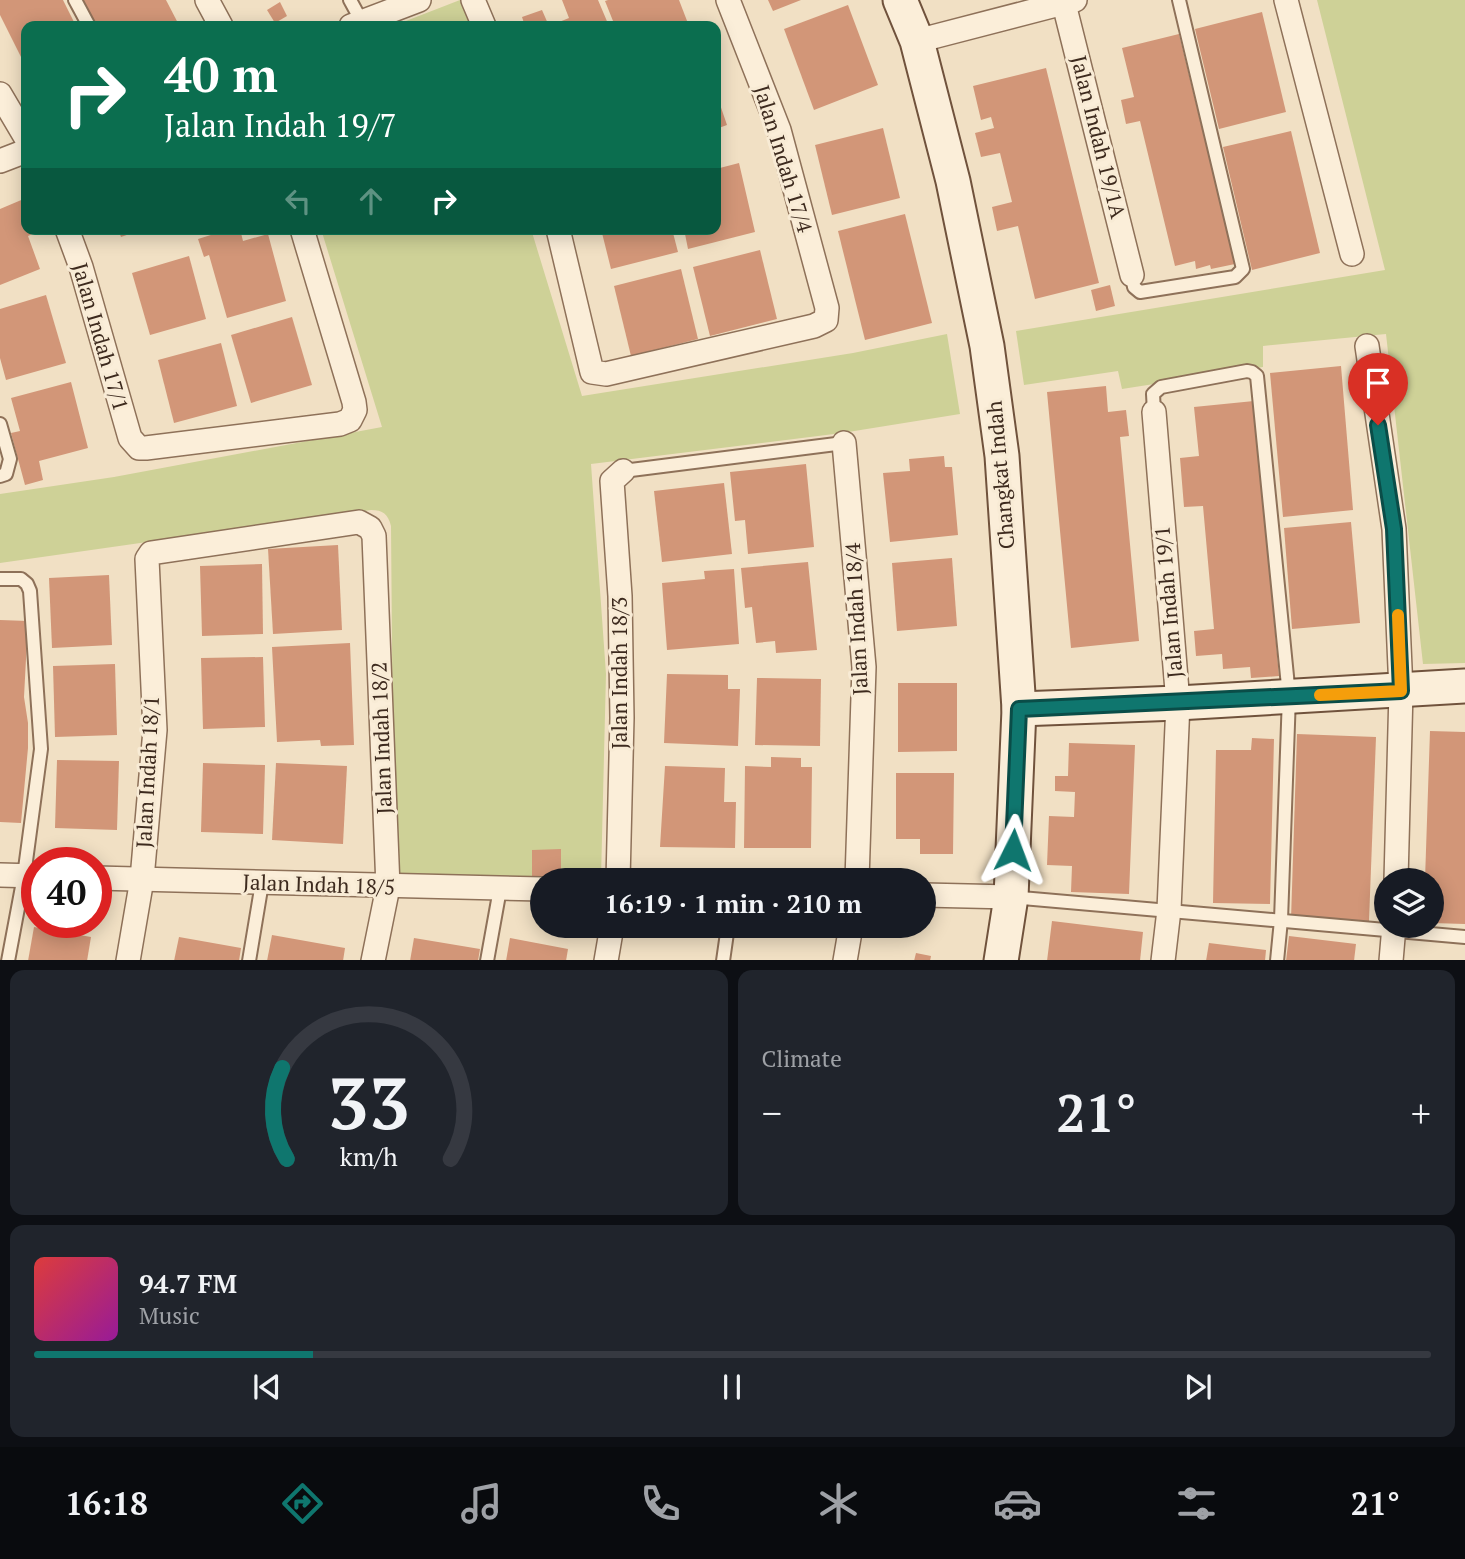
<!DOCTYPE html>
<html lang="en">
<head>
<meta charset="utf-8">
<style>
  :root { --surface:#171b24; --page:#20242c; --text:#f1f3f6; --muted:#9ea1a6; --line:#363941; --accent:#0f766e }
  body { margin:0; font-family:"PT Serif",serif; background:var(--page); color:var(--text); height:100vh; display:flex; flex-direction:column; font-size:26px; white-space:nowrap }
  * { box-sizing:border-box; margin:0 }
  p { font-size:23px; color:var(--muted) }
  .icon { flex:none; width:38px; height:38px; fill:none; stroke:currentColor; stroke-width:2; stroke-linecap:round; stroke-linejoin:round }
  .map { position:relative; height:960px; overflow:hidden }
  .drawer { display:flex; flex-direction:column; gap:10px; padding:10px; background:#0d0f14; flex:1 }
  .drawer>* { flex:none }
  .guide { position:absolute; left:21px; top:21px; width:700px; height:214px; border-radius:14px; box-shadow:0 4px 18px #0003; background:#0b6e4f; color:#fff; overflow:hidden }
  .fabs { position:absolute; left:1374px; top:868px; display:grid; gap:14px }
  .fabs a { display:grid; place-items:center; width:70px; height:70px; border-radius:50%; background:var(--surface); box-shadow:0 4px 18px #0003; font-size:35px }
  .speed { position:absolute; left:21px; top:847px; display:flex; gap:14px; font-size:35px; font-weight:700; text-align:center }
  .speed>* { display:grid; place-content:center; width:91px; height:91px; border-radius:50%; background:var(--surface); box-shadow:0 4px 18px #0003; line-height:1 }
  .speed .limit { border:10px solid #d22; background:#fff; color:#111 }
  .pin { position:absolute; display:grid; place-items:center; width:60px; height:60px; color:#fff; margin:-72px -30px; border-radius:50% 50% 50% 0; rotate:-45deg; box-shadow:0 0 7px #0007 }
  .pin .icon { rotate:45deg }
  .me { position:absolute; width:77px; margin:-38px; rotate:3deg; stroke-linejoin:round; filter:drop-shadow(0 0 5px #0008) }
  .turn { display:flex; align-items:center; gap:24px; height:147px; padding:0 28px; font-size:32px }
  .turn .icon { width:91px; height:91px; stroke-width:2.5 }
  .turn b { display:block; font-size:49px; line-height:60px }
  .lanes { display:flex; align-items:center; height:66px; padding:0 28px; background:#0003; justify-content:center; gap:35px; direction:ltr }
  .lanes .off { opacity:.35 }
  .big { font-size:52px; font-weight:600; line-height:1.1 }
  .drawer .tile { flex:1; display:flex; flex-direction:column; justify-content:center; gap:10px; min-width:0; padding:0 24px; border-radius:14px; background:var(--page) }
  .drawer .dial { align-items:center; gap:0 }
  .dial svg { height:182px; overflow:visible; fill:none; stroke:var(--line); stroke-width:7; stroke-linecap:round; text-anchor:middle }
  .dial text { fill:var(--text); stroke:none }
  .song { display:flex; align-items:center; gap:21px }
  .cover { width:84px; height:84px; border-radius:10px; background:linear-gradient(135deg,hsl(0 70% 55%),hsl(300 70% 35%)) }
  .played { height:7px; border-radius:4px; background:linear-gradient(90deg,var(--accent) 20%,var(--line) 20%) }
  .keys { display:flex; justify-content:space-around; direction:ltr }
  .heat { display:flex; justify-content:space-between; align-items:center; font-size:38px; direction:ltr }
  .drawer .tiles { flex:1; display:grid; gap:10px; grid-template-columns:1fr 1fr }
  .tile:last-child { grid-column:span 2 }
  .trip { position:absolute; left:530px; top:868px; width:406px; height:70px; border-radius:35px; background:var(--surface); box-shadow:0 4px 18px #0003; font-weight:600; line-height:70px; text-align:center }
  .tabs { display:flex; height:112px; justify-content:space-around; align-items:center; background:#090b0e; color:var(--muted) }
  .tabs .icon { width:49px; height:49px }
  .tabs .active { color:var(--accent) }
  .tabs b { font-size:32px; color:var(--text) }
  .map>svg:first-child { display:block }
</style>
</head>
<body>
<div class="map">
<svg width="1465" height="961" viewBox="0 0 1465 961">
  <rect width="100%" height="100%" fill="#f1e0c4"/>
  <g fill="#ced197">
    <polygon points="460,0 470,26 393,26"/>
    <polygon points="1317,0 1465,0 1465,663 1423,664 1386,334 1263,346 1263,367 1122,389 1118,371 1024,385 1016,331 1385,270"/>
    <path d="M321,229h210l51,167 271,-43 94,-19 13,80 -118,19 -251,31 15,210 -5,204 -207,6 -3,-358c-3,-12 -8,-16 -20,-16l-371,53v-69l114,-17 268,-50z"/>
  </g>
  <g fill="#d29678">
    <polygon points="0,0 63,0 76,26 26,26 26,67 0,15"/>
    <polygon points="82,0 166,0 179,25 96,26"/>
    <polygon points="562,0 598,0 609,26 525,26 522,17 542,10 549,26 569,18"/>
    <polygon points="608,0 679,0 689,26 615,26 605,1"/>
    <polygon points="768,0 801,0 773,11"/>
    <polygon points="280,2 287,16 275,23 267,10"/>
    <polygon points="848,5 878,85 814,110 784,29"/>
    <polygon points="1262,12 1286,112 1219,129 1195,29"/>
    <polygon points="1179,34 1235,264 1211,269 1210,265 1196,269 1195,261 1175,266 1140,121 1126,124 1121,100 1134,97 1122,48"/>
    <polygon points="1046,68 1099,283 1035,299 1018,226 997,231 992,207 1012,202 1000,153 981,157 975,133 994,128 991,117 981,120 973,86"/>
    <polygon points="716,93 727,125 716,129"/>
    <polygon points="883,128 900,198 832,215 815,145"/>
    <polygon points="1291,131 1320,253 1252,270 1223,147"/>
    <polygon points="739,163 755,232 688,249 684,229 716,229 716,169"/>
    <polygon points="26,198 26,229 44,229 28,236 40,269 0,285 0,209"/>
    <polygon points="905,214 932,323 865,340 838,231"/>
    <polygon points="118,229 141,229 141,230 121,237"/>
    <polygon points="230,229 240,229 243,241 268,234 286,301 227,318 209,255 204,257 198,239"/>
    <polygon points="601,229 672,229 678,252 611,269"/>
    <polygon points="760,250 777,319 710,336 693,267"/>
    <polygon points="189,256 206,319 150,335 132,273"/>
    <polygon points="681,269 698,339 631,356 614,286"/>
    <polygon points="1110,285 1115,306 1096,311 1091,290"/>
    <polygon points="46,295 66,363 6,380 0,358 0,309"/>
    <polygon points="292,317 312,385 251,403 231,335"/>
    <polygon points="221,343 237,406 174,423 158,360"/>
    <polygon points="1341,366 1353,510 1283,517 1270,373"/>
    <polygon points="71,382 88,448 39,461 43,480 25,485 11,433 20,431 11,398"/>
    <polygon points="1106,386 1108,412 1126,410 1129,436 1120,437 1139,641 1071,648 1047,392"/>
    <polygon points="1254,401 1279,676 1251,678 1250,667 1223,669 1222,654 1196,656 1194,631 1214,629 1203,506 1184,507 1180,458 1199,456 1194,407"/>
    <polygon points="944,456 945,467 952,467 958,535 890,542 883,473 910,471 909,459"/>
    <polygon points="806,464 814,547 748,554 745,520 735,521 730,472"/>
    <polygon points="724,483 732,554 662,562 654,491"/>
    <polygon points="1351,522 1360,623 1292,629 1284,528"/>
    <polygon points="338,545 342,630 273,634 268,549"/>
    <polygon points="952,558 957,626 897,631 892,563"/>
    <polygon points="808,562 817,650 776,653 775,641 756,643 752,607 745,608 741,568"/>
    <polygon points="262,564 263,634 202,636 200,566"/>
    <polygon points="734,569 739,644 667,650 662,583 705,579 704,571"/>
    <polygon points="109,575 112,645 52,648 49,578"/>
    <polygon points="0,620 28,621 24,697 28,723 28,748 21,823 0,822"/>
    <polygon points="350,643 354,745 321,746 320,740 277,742 272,647"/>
    <polygon points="263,657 265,727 203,729 201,658"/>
    <polygon points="115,664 117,735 55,737 53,666"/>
    <polygon points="667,674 728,675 728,689 740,689 738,746 664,743"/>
    <polygon points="757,678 821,679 820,746 755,745"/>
    <polygon points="898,683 957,683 957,751 898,752"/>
    <polygon points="1430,731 1465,732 1465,924 1432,923 1432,880 1425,880"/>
    <polygon points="1297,734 1376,737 1369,921 1291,919"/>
    <polygon points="1252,738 1274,739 1270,904 1213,903 1216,750 1251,750"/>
    <polygon points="1069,743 1135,745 1129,894 1071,892 1072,866 1047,865 1049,816 1074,817 1075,792 1055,791 1055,776 1068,776"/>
    <polygon points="771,757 801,758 801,767 812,767 811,848 744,848 745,766 771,767"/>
    <polygon points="57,760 119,761 117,830 55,828"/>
    <polygon points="203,763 265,765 263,834 201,832"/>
    <polygon points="276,763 347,766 343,844 272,840"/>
    <polygon points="665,766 725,768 724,802 736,802 735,848 660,847"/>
    <polygon points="896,773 954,773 953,854 920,854 920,839 896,839"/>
    <polygon points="561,849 561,876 532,876 532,850"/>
    <polygon points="1052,921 1143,932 1140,961 1047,961"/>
    <polygon points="34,927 91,937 87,961 28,961"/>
    <polygon points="272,935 345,948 343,961 267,961"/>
    <polygon points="1289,936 1356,944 1354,961 1286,961"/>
    <polygon points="179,937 241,948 239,961 174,961"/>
    <polygon points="414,938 480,949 478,961 410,961"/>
    <polygon points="510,938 568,949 566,961 506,961"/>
    <polygon points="1209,943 1266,950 1265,961 1206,961"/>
    <polygon points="916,953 931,956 930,961 914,961"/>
  </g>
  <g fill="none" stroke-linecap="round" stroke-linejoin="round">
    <defs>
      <g id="lane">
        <polyline points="75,0 89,26"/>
        <polyline points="350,0 362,22"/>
        <polyline points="1132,275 1134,287 1140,292 1235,277 1243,269 1179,0"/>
        <polyline points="1154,412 1153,394 1161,387 1247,371 1252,372 1257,376 1289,696 1281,920 1277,961"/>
        <polyline points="0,424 10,459 6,474 0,476"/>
        <polyline points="623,471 844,443"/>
        <polyline points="0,579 21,579 27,584 30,591 41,749 24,876 8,961"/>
        <polyline points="1011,897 1465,937"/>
        <polyline points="249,961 262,883"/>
        <polyline points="487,961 500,889"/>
        <polyline points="723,961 728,926"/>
      </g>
      <g id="street">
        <polyline points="207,0 221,26"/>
        <polyline points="473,0 484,26"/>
        <polyline points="1063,0 1132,275"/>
        <polyline points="1286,0 1352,254"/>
        <polyline points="351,26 419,0"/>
        <polyline points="917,41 1075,0"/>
        <polyline points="0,94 26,138"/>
        <polyline points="0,161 26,151"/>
        <polyline points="67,229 81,267 130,438 139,448 146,448 340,424 350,420 355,410 354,402 302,229"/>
        <polyline points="558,229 592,372 606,374 814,326 826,320 827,308 779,130 728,0"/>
        <polyline points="1367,346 1394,529 1401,691 1396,880"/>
        <polyline points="1154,412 1178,703 1169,910 1163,961"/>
        <polyline points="844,443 864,667 857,880"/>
        <polyline points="0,875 37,876"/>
        <polyline points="96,878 542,889"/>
        <polyline points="618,880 622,718 620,596 612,481 623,471"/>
        <polyline points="924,895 1011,897"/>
        <polyline points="128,961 142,879 155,730 147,559 151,553 359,522 370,528 374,536 388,887 373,961"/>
        <polyline points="606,961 612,926"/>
        <polyline points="845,961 851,926"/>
        <polyline points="1391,961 1394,926"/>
      </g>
      <g id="secondary">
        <polyline points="900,0 917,41 953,181 987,346 1002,456 1019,709 1011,897 1001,961"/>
        <polyline points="1019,709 1178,703 1465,686"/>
      </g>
    </defs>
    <use href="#lane" stroke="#8e7159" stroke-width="16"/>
    <use href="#street" stroke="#8e7159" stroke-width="26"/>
    <use href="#secondary" stroke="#70523c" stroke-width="37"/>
    <use href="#lane" stroke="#fbeed9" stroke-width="12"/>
    <use href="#street" stroke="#fbeed9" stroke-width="23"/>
    <use href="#secondary" stroke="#fbeed9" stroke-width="33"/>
  </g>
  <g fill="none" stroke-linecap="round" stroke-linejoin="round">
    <defs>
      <polyline id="route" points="1013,850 1019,709 1401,691 1394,529 1378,425"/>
    </defs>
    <use href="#route" stroke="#0a4d48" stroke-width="18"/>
    <use href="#route" stroke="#0f766e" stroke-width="12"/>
    <polyline stroke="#f59e0b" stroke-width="12" points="1320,695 1401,691 1398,615"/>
  </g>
  <g text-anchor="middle" stroke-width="6" stroke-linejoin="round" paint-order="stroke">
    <g font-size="21" fill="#3d2a1e" stroke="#f8ebd5">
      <text transform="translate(1098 137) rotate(76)" y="7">Jalan Indah 19/1A</text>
      <text transform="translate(783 159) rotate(73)" y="7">Jalan Indah 17/4</text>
      <text transform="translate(100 337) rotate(74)" y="7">Jalan Indah 17/1</text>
      <text transform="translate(1001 475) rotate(-95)" y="7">Changkat Indah</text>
      <text transform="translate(1169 602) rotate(-95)" y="7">Jalan Indah 19/1</text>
      <text transform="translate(857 619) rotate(-93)" y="7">Jalan Indah 18/4</text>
      <text transform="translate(620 673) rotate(-90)" y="7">Jalan Indah 18/3</text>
      <text transform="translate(382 738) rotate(-92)" y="7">Jalan Indah 18/2</text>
      <text transform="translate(148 772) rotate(-87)" y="7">Jalan Indah 18/1</text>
      <text transform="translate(319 885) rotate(2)" y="7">Jalan Indah 18/5</text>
    </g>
  </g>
</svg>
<div class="fabs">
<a><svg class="icon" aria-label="layers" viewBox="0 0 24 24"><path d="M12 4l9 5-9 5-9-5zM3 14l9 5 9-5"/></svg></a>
</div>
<div class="speed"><div class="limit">40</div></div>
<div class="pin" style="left:1378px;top:425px;background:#d93025"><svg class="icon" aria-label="arrive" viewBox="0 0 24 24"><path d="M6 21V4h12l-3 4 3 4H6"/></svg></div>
<svg class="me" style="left:1013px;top:850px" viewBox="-20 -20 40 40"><path d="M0-17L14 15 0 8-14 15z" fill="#0f766e" stroke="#fff" stroke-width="4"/></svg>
<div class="trip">16:19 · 1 min · 210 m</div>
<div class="guide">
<div class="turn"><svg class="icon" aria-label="right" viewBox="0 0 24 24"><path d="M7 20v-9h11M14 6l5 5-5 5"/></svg><div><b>40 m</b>Jalan Indah 19/7</div></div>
<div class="lanes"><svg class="icon off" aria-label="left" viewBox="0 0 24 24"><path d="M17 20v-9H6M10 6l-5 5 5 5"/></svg><svg class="icon off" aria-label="ahead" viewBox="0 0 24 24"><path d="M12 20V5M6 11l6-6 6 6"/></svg><svg class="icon" aria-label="right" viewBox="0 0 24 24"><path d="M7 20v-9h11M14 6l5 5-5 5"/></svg></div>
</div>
</div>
<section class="drawer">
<div class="tiles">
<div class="tile dial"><svg viewBox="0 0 100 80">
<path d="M14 69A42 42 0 1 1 86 69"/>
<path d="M14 69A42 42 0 0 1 12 29" stroke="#0f766e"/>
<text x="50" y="56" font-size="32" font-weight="700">33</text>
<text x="50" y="72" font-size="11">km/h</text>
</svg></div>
<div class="tile"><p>Climate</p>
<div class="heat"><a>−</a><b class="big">21°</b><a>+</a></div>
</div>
<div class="tile">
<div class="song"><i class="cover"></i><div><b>94.7 FM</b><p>Music</p></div></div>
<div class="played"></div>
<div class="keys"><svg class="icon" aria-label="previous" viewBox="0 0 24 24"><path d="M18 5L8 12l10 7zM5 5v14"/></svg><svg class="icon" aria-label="pause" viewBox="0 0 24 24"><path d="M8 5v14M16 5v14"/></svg><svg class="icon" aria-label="next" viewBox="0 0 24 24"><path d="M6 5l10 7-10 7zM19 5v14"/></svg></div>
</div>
</div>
</section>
<nav class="tabs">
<b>16:18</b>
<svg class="icon active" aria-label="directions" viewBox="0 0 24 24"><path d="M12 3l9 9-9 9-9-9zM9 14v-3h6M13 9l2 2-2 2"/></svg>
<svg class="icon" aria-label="music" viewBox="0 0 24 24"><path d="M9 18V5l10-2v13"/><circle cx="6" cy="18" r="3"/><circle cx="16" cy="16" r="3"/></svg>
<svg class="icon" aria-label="phone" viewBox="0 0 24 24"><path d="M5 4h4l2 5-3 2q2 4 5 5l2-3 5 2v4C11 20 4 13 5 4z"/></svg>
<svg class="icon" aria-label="climate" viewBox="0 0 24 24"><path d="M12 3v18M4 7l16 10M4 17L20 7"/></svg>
<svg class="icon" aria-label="car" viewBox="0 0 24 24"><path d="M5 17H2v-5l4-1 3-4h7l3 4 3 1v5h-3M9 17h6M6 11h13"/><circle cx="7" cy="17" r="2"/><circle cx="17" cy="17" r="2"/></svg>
<svg class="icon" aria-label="filters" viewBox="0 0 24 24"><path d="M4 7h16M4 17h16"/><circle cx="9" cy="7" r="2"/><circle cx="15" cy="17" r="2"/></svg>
<b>21°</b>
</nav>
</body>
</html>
